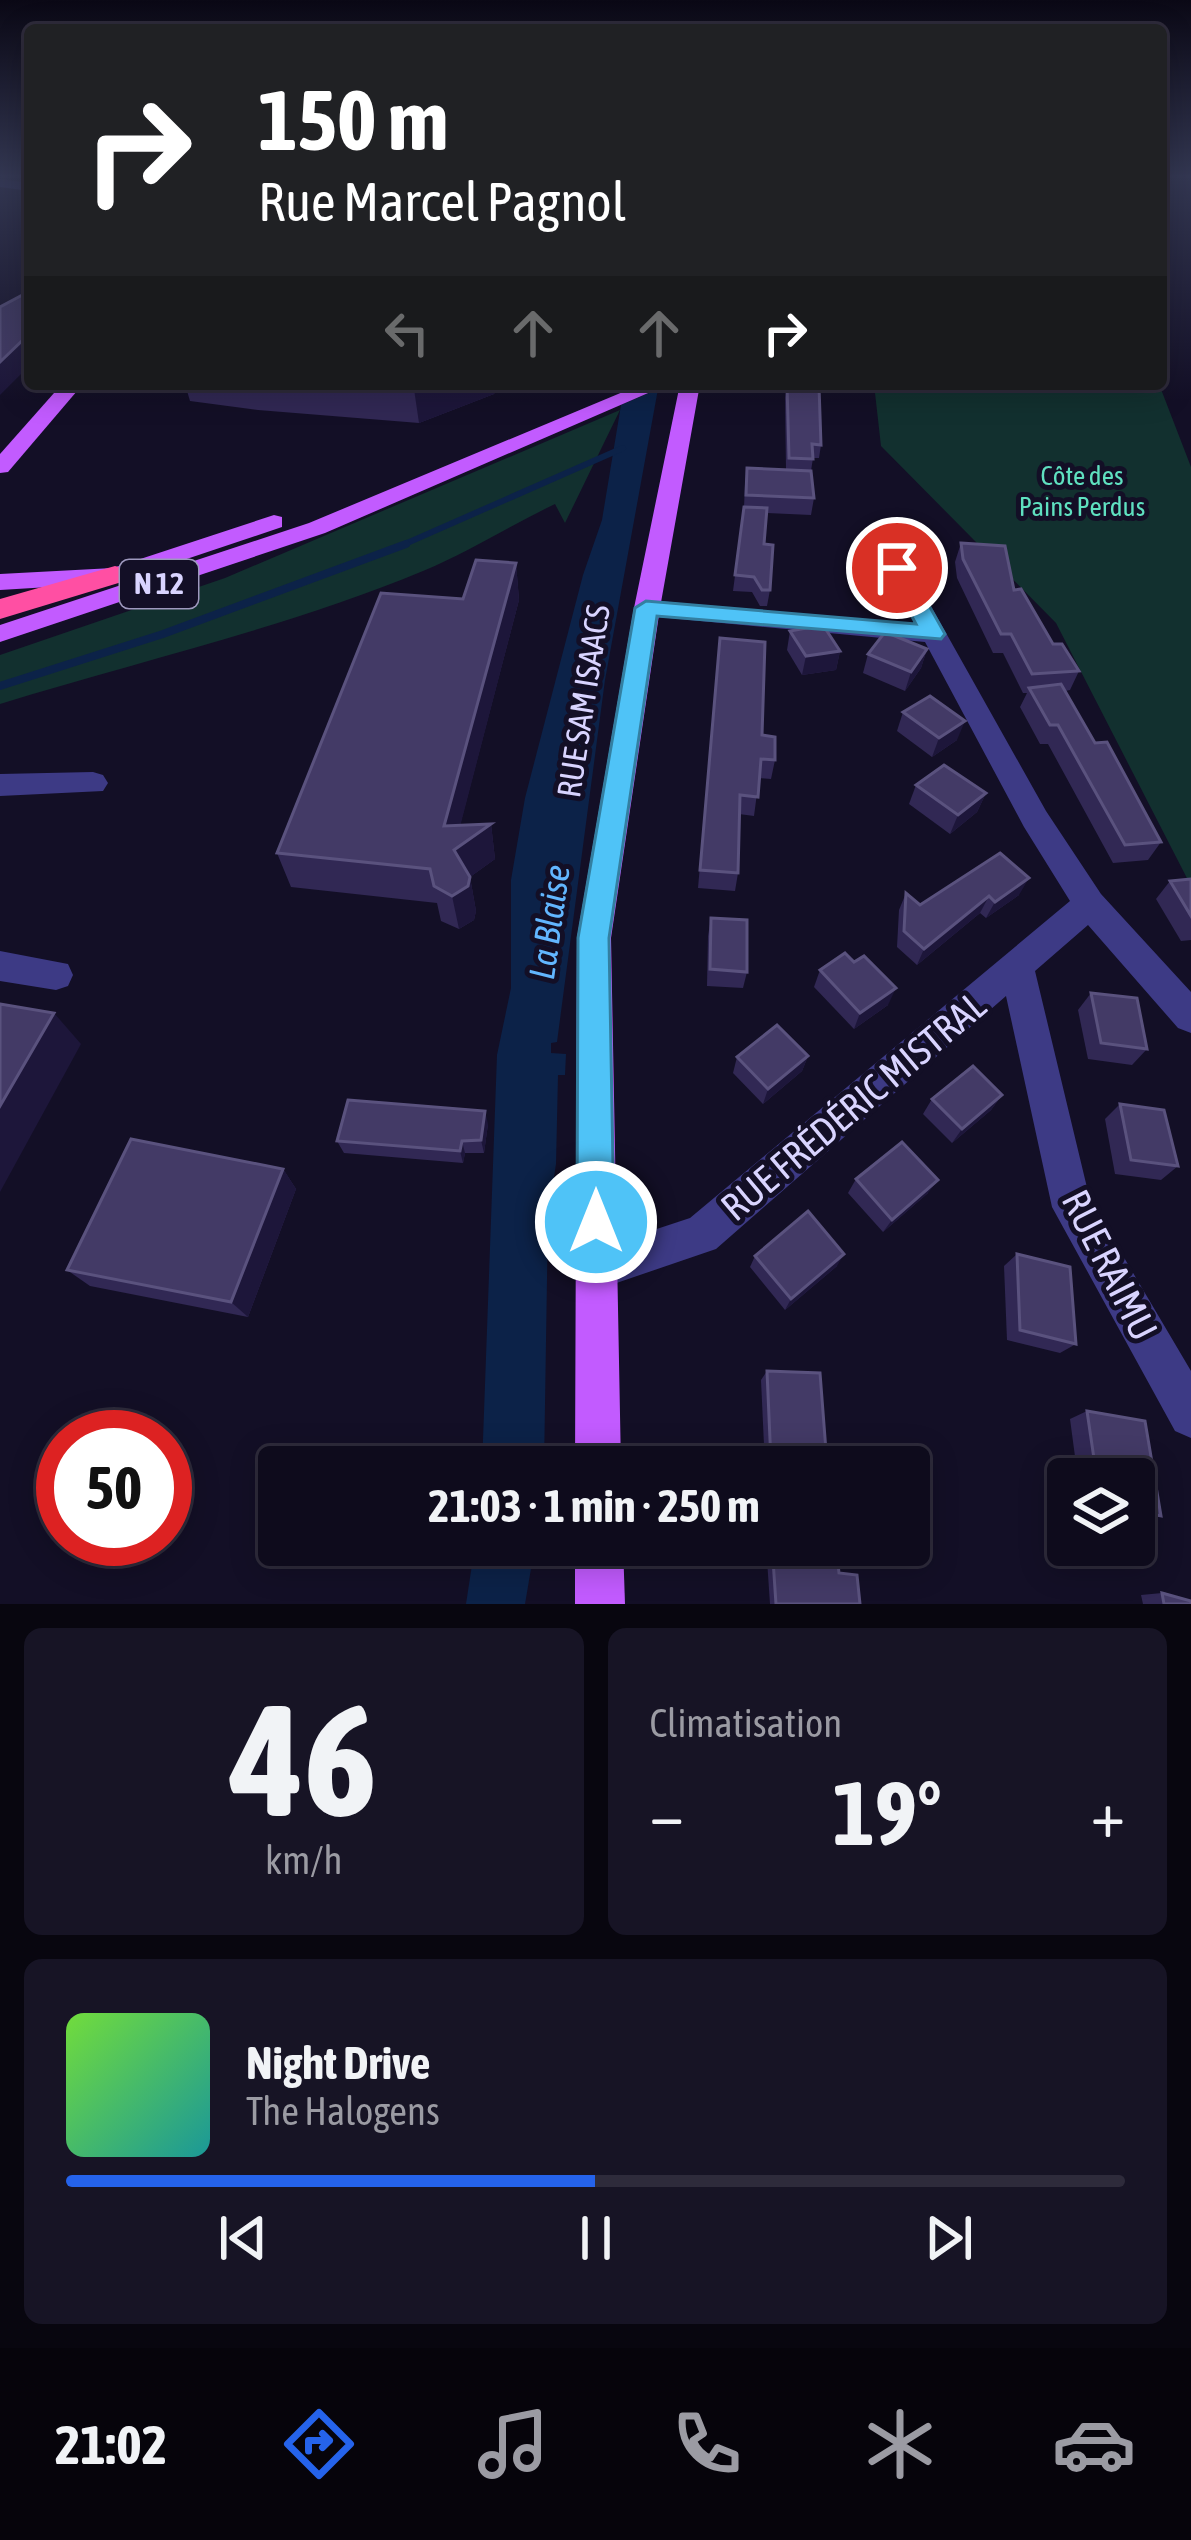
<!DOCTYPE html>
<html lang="fr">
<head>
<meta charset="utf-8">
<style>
  :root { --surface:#0e0b1c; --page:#171425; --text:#f1f3f6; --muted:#9b9ba3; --line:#2e2b3b; --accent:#2563eb }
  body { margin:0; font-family:"Asap Condensed",sans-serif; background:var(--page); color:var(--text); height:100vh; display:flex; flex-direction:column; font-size:45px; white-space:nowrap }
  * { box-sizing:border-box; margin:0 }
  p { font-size:39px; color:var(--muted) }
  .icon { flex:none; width:66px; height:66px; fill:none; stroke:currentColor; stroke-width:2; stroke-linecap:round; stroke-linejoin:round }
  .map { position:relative; height:1604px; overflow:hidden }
  .sheet { display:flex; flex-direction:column; gap:24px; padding:24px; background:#08060f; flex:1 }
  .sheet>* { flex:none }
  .banner { position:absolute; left:24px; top:24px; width:1143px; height:366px; border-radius:12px; box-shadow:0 6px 30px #0003,0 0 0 3px var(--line); background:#202124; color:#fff; overflow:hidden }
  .tools { position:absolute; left:1047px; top:1458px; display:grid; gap:24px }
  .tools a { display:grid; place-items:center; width:108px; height:108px; border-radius:12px; background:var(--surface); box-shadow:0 6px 30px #0003,0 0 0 3px var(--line); font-size:60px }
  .speed { position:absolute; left:36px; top:1410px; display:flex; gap:24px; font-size:60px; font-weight:700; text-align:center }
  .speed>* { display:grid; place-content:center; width:156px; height:156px; border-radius:50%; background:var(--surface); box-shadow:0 6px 30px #0003,0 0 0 3px var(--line); line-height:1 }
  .speed .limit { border:18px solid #d22; background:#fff; color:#111 }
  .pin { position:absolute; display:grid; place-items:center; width:102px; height:102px; color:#fff; margin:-51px; border:6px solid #fff; border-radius:50%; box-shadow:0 3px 12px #0007 }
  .me { position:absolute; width:132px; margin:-66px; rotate:0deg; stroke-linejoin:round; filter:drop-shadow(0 0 9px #0008) }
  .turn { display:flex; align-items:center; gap:42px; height:252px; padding:0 36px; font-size:54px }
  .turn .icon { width:156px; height:156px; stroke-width:2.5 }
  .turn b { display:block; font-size:84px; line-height:102px }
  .lanes { display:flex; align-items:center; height:114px; padding:0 36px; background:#0003; justify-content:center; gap:60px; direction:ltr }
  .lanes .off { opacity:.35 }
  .big { font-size:90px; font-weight:700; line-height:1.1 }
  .sheet .widget { flex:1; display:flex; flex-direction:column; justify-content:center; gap:18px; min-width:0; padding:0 42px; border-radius:18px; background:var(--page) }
  .sheet .dial { align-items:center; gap:0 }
  .dial b { font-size:156px; line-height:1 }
  .song { display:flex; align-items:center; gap:36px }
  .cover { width:144px; height:144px; border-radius:18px; background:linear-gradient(135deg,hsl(100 70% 55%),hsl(180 70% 35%)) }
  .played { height:12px; border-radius:6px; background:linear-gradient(90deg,var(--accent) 50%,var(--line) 50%) }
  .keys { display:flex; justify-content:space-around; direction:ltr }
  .heat { display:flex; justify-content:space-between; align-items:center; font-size:66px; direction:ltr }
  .sheet .tiles { flex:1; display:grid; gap:24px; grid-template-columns:1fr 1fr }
  .widget:last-child { grid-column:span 2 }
  .trip { position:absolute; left:258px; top:1446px; width:672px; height:120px; border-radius:12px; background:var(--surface); box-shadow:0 6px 30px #0003,0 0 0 3px var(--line); font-weight:700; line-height:120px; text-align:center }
  .tab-bar { display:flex; height:192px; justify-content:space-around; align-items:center; background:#06040b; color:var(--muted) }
  .tab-bar .icon { width:84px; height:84px }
  .tab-bar .selected { color:var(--accent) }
  .tab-bar b { font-size:54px; color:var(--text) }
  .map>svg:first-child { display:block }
</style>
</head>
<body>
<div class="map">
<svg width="1191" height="1604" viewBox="0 0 1191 1604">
  <rect width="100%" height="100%" fill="#130f26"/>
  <g fill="#12302f">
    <polygon points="874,384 1159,384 1191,467 1191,886 1056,623 881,446"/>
    <path d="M620,410l-55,113 -10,-19c-44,21 -86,48 -132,67 -137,57 -281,89 -423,133v-49l225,-77z"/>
  </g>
  <g fill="#0c2248">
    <polygon points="658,389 605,680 557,1042 551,1043 551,1053 566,1054 565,1075 558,1075 556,1164 548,1216 544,1467 482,1467 497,1055 511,988 511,880 525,798 583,575 602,520 621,405"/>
    <polygon points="475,1545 535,1545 525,1604 466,1604"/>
  </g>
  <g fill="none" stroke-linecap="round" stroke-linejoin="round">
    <polyline stroke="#0c2248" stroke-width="6" points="398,547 623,448"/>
    <polyline stroke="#0c2248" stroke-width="8" points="0,686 163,634 406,544"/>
    <g fill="#3d3a85" fill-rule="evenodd">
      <polygon points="0,179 30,183 30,191 0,187"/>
      <polygon points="897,560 909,567 1046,811 1101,894 1191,992 1191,1033 1178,1028 1088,925 1035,971 1090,1200 1191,1371 1191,1438 1175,1431 1052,1207 1006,996 716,1249 596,1290 581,1284 575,1269 581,1254 690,1218 1070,901 1024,827 925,642 647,616 634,608 647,600 915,624 885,567"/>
      <polygon points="93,772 103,775 108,783 103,791 0,796 0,774"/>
      <polygon points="0,951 68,964 73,975 68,986 56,990 0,981"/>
    </g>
    <g fill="#c25bff" fill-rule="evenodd">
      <polygon points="62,384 83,384 8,472 0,473 0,454"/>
      <polygon points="642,384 669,384 325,533 0,642 0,625 309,523"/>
      <polygon points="680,384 700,384 660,608 611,938 621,1467 575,1467 577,938 634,608"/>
      <polygon points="274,515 282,517 282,527 115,583 0,590 0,574 113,568"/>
      <polygon points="575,1545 623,1545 625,1604 575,1604"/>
    </g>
    <polygon fill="#ff4fa3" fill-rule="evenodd" points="115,566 125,569 130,575 125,581 0,619 0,599"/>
  </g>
  <g fill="#312854">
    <polygon points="185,384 499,384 494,394 419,423 258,410 190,401"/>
    <polygon points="787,384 821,445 819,458 813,458 811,471 814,498 811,515 767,513 764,544 770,590 767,606 760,606 752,592 733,591 744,507 745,484 747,468 786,470 785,398"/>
    <polygon points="961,543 1014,590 1053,644 1079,671 1070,690 1065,691 1095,743 1161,842 1148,860 1113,863 1048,744 1040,744 1020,707 1027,693 1023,693 1003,653 993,653 957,578 955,562"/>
    <polygon points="516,563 519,600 460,825 491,824 495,859 470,877 476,911 474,920 459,929 441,921 437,903 291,887 277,853 463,599"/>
    <polygon points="790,631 840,651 836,670 802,675 787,650"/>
    <polygon points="927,649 921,668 905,691 863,673 868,654"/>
    <polygon points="718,657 775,760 771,779 759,778 754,816 739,814 738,873 735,891 698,888"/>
    <polygon points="903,712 957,740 932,757 897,731"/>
    <polygon points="916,785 986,793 977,812 950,834 909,804"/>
    <polygon points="1000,853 1019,895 986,918 980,913 917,965 897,947 899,910 906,893 920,905"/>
    <polygon points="1191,879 1191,940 1181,941 1156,899 1170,881"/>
    <polygon points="711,918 747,972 743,988 707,986 708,936"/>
    <polygon points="820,970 888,1005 854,1029 814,987"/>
    <polygon points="1091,993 1147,1049 1132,1065 1088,1059 1078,1010"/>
    <polygon points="808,1056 802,1071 763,1104 733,1073 737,1057"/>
    <polygon points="1002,1095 991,1110 952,1143 923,1114 932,1099"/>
    <polygon points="1120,1104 1178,1166 1161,1180 1115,1174 1105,1119"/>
    <polygon points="488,1124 484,1153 465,1153 463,1163 344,1153 337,1141"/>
    <polygon points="283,1169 296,1189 248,1317 90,1286 67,1270"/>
    <polygon points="856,1179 928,1193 883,1232 848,1193"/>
    <polygon points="1017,1254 1076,1344 1060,1353 1007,1340 1004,1266"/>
    <polygon points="755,1256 837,1266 785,1310 750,1267"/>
    <polygon points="767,1371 827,1464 823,1467 765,1467 761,1380"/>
    <polygon points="1087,1411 1161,1516 1141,1520 1134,1518 1134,1479 1078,1479 1070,1419"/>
    <polygon points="766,1545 836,1545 839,1573 860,1604 770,1604"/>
    <polygon points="1162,1593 1191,1604 1143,1604 1141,1595"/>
  </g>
  <g fill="#1d163a">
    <polygon points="30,333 30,365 0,395 0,362"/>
    <polygon points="429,384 499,384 494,394 419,423 414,389"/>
    <polygon points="516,563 519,600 454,850 491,824 495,859 470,877 476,911 474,920 459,929 452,896 460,885 444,826"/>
    <polygon points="927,649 921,668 905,691 911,672"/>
    <polygon points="840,651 836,670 802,675 806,656"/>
    <polygon points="965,721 957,740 932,757 939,738"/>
    <polygon points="986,793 977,812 950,834 958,815"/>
    <polygon points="1029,878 1019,895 986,918 995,902"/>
    <polygon points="989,896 980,913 917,965 924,949"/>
    <polygon points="896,988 888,1005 854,1029 860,1013"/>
    <polygon points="54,1013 81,1044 0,1192 0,1106"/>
    <polygon points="808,1056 802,1071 763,1104 768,1089"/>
    <polygon points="1002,1095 991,1110 952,1143 962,1129"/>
    <polygon points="485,1111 488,1124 484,1153 481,1140"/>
    <polygon points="462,1141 465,1153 463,1163 460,1151"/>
    <polygon points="283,1169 296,1189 248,1317 231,1302"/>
    <polygon points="938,1180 928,1193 883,1232 892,1220"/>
    <polygon points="844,1254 837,1266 785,1310 791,1299"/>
  </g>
  <g fill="#433a66" stroke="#5a527e" stroke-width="3">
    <polygon points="30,291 30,333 0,362 0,307"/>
    <polygon points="341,384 429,384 414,389"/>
    <polygon points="787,384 819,386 821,445 812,444 813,459 789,458"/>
    <polygon points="747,468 811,471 814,498 746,495"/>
    <polygon points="744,507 767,508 764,544 773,545 770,590 762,590 754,577 735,575"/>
    <polygon points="961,543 1005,546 1014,590 1021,589 1053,644 1062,644 1079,671 1032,674 1011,634 1001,634 963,559"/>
    <polygon points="476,560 516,563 444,826 491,824 454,850 470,877 468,886 452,896 434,886 430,869 277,853 381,593 463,599"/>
    <polygon points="823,625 840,651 806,656 790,631"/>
    <polygon points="885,632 927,649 911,672 868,654"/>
    <polygon points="720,638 765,642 762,735 775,737 775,760 761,759 758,797 740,795 738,873 700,870"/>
    <polygon points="1061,684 1095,743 1107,742 1161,842 1125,845 1058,725 1050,725 1029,688"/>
    <polygon points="930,696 965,721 939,738 903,712"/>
    <polygon points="944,765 986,793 958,815 916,785"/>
    <polygon points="1000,853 1029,878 995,902 989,896 924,949 904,931 906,893 920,905"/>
    <polygon points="1191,879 1191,916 1170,881"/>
    <polygon points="711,918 747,920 747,972 710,969"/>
    <polygon points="845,953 854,962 864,956 896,988 860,1013 820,970"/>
    <polygon points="1091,993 1137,998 1147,1049 1101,1043"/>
    <polygon points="0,1004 54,1013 0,1106"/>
    <polygon points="777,1025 808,1056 768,1089 737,1057"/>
    <polygon points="973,1066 1002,1095 962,1129 932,1099"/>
    <polygon points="348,1100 485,1111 481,1140 462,1141 460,1151 337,1141"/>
    <polygon points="1120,1104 1164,1110 1178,1166 1131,1160"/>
    <polygon points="131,1139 283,1169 231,1302 67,1270"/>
    <polygon points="902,1142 938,1180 892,1220 856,1179"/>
    <polygon points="808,1211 844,1254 791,1299 755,1256"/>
    <polygon points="1017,1254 1070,1267 1076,1344 1020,1330"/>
    <polygon points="767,1371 820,1373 827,1464 771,1462"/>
    <polygon points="1087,1411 1145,1421 1161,1516 1134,1511 1134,1479 1097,1479"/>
    <polygon points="772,1545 836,1545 839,1573 857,1575 860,1604 776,1604"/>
    <polygon points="1162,1593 1191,1601 1191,1604 1164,1604"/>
  </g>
  <linearGradient id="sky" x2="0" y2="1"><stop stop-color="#0a0815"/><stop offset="0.44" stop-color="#333752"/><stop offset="1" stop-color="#333752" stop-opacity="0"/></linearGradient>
  <rect width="1191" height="401" fill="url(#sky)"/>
  <polygon fill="#4fc3f7" stroke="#337fa1" stroke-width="3" points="897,561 908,568 945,634 941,639 657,616 609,938 614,1222 609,1235 596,1240 583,1235 577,1222 578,938 635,608 646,601 916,624 886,568"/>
  <g text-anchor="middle" stroke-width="10" stroke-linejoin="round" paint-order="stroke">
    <g font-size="27" fill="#5fe0c0" stroke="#130f26">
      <text x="1082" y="485">Côte des<tspan x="1082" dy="31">Pains Perdus</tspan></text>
    </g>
    <rect fill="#130f26" stroke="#9e99be" stroke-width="3" x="120" y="560" width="78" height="48" rx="9"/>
    <g font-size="30" font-weight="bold" fill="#d9d4ff">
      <text x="159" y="594">N 12</text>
    </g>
    <g font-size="33" fill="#d9d4ff" stroke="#130f26">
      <text transform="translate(583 701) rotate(-81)" y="12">RUE SAM ISAACS</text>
    </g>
    <g font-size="36" font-style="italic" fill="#62b6ff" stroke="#130f26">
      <text transform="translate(549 922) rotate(-82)" y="13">La Blaise</text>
    </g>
    <g font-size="39" fill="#d9d4ff" stroke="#130f26">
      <text transform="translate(853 1106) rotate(-40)" y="14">RUE FRÉDÉRIC MISTRAL</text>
      <text transform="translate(1110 1265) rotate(63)" y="14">RUE RAIMU</text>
    </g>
  </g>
</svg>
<div class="tools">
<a><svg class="icon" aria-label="layers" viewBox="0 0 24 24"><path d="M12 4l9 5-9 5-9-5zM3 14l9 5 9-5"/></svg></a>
</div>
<div class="speed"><div class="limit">50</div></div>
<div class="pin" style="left:897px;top:568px;background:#d93025"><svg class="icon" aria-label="arrive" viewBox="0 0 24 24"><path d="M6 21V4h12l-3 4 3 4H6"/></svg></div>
<svg class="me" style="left:596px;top:1222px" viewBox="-20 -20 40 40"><circle r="17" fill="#4fc3f7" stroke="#fff" stroke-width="3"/><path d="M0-11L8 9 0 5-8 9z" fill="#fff"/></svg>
<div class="trip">21:03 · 1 min · 250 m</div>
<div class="banner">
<div class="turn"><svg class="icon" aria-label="right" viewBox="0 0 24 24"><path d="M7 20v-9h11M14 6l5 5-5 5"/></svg><div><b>150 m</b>Rue Marcel Pagnol</div></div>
<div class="lanes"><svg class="icon off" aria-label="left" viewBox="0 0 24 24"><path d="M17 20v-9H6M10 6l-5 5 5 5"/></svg><svg class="icon off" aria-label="ahead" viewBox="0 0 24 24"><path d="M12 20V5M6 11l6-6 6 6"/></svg><svg class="icon off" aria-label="ahead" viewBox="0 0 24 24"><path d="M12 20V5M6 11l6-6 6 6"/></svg><svg class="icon" aria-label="right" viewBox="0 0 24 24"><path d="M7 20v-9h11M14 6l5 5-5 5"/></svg></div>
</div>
</div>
<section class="sheet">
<div class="tiles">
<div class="widget dial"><b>46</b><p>km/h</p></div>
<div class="widget"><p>Climatisation</p>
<div class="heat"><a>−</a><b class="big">19°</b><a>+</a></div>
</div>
<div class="widget">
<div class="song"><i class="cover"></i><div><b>Night Drive</b><p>The Halogens</p></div></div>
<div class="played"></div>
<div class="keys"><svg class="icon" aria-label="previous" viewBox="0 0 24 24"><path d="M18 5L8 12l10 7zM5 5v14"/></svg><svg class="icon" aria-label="pause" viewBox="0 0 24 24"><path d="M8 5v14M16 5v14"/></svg><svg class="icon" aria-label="next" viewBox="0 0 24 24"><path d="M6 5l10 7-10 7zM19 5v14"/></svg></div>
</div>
</div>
</section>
<nav class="tab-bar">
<b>21:02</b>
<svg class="icon selected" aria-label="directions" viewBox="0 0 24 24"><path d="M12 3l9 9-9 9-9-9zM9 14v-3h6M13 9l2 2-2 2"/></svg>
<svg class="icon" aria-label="music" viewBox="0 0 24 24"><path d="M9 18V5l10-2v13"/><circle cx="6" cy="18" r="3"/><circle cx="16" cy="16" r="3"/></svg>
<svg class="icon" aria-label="phone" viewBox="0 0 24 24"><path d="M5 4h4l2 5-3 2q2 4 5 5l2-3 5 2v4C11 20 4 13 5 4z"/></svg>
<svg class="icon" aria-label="climate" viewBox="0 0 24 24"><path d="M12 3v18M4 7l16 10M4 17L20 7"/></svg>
<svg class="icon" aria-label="car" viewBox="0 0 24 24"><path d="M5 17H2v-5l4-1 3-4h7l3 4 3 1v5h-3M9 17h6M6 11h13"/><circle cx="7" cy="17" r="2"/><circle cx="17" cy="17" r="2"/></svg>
</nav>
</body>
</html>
